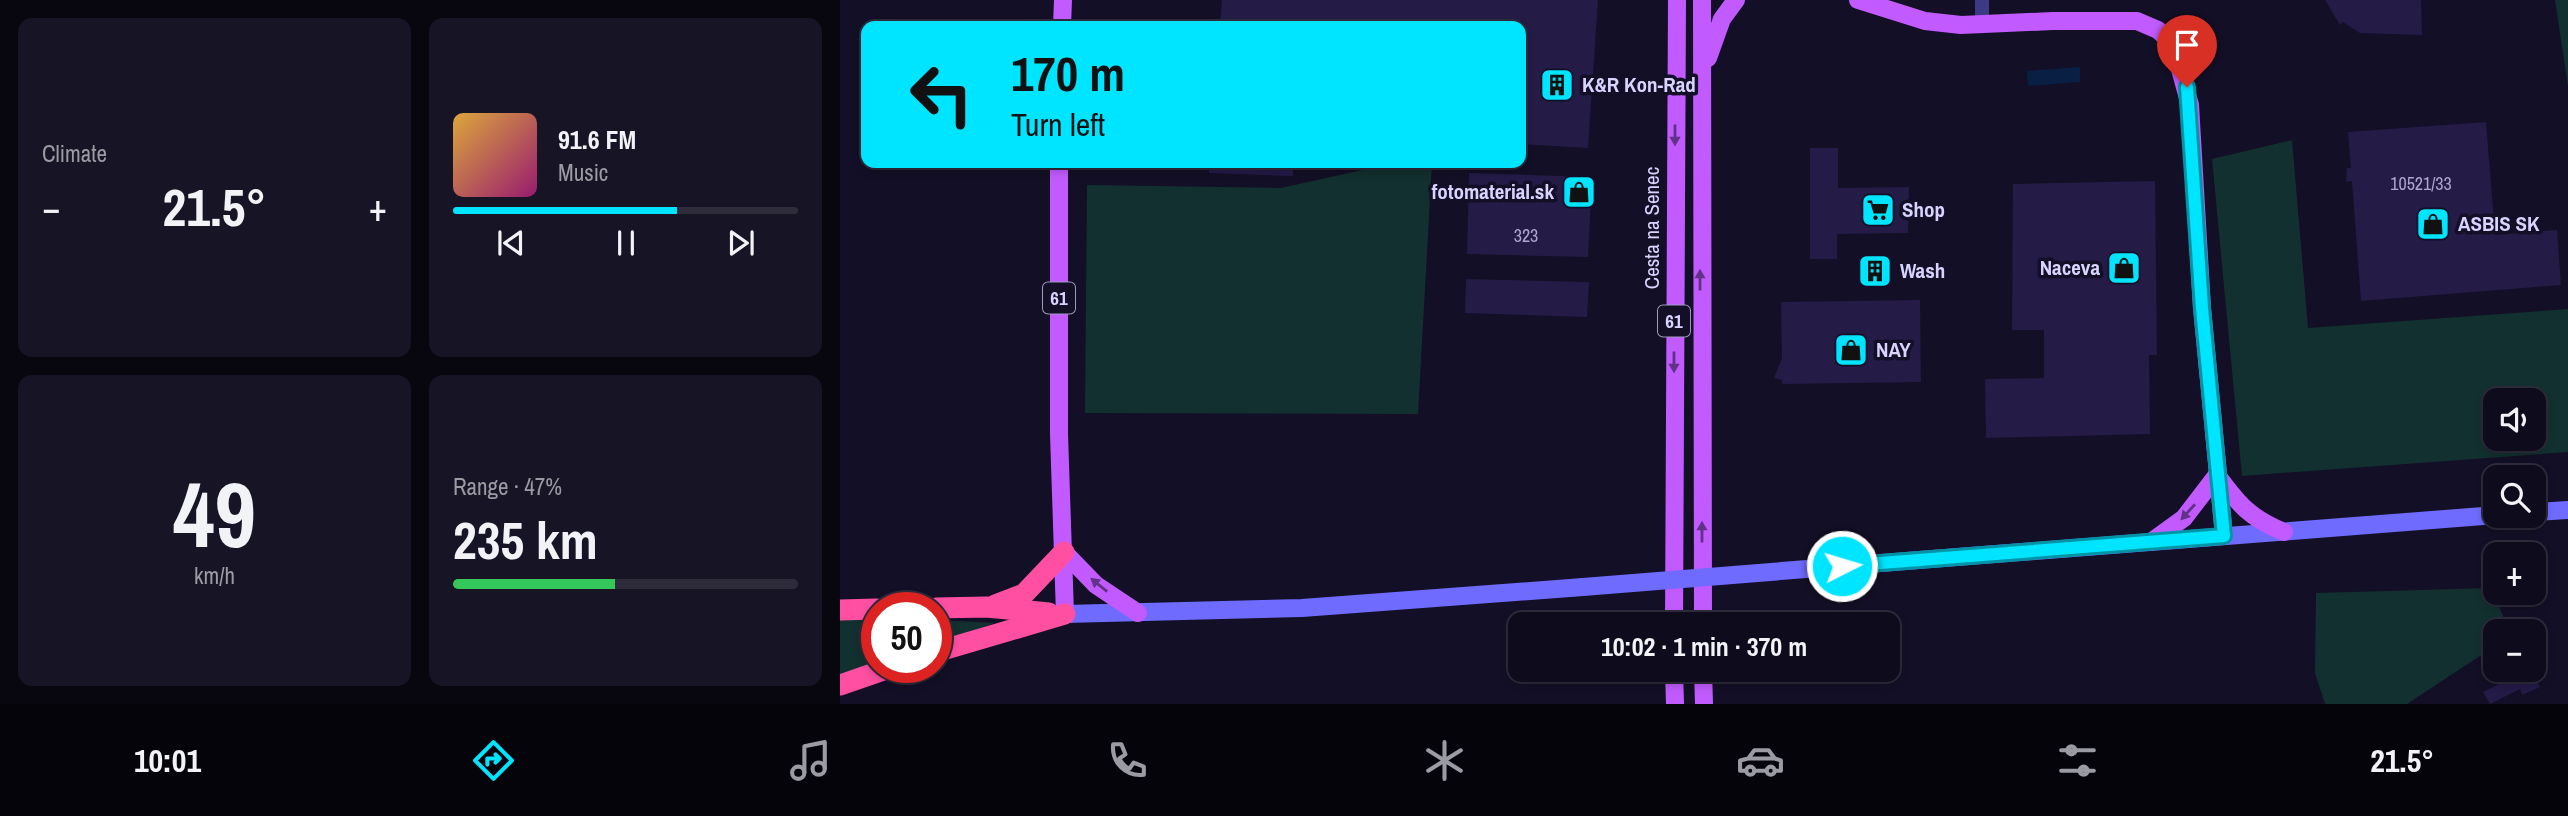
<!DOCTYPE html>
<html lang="en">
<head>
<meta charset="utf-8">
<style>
  :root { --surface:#0e0b1c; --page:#171425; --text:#f1f3f6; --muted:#9b9ba3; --line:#2e2b3b; --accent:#00e5ff }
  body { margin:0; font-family:"Archivo Narrow",sans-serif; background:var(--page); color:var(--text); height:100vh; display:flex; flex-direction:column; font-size:26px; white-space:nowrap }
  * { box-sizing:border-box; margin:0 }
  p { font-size:23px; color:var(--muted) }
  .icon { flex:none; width:38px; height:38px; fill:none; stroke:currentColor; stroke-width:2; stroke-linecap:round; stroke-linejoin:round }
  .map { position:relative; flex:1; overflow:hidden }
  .details { display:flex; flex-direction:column; gap:18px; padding:18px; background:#08060f; width:840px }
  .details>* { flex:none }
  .hud { position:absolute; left:21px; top:21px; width:665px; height:147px; border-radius:14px; box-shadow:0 4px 10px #0003,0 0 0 2px var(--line); background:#00e5ff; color:#111; overflow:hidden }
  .controls { position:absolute; left:1643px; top:388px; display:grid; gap:14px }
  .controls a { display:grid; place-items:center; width:63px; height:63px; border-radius:14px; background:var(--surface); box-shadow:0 4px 10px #0003,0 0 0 2px var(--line); font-size:35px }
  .speed { position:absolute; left:21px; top:592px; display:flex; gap:14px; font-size:35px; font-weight:700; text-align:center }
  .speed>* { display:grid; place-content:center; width:91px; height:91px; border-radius:50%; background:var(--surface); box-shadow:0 4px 10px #0003,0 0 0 2px var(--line); line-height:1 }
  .speed .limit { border:10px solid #d22; background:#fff; color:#111 }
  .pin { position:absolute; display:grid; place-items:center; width:60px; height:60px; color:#fff; margin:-72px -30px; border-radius:50% 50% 50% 0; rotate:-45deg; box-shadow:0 0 7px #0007 }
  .pin .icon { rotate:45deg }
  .me { position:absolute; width:77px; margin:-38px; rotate:85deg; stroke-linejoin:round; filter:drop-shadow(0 0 5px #0008) }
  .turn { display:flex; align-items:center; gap:24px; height:147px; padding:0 35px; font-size:32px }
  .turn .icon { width:91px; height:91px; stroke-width:2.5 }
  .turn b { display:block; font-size:49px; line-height:60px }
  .big { font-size:52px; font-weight:700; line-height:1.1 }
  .details .tile { flex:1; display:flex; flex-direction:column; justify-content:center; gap:10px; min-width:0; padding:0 24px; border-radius:14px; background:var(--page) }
  .details .dial { align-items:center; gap:0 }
  .dial b { font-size:91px; line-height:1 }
  .song { display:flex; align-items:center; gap:21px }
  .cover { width:84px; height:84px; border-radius:10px; background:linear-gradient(135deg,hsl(40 70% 55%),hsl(320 70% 35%)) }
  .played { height:7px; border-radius:4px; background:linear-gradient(90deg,var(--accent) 65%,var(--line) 65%) }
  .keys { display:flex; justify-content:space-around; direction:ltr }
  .heat { display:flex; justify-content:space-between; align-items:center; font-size:38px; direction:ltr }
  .charge { height:10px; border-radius:5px; background:linear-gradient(90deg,#34c759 47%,var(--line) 0) }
  .details .tiles { flex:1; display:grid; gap:18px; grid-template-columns:repeat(2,1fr) }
  .trip { position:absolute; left:668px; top:612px; width:392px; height:70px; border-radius:14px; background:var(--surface); box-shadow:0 4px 10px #0003,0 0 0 2px var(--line); font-weight:700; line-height:70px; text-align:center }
  .tabs { display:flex; height:112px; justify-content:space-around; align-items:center; background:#06040b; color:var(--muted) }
  .tabs .icon { width:49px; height:49px }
  .tabs .active { color:var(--accent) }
  .tabs b { font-size:32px; color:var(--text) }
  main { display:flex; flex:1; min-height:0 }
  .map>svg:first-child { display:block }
</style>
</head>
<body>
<main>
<section class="details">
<div class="tiles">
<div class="tile"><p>Climate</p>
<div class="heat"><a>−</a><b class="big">21.5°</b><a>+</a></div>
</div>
<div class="tile">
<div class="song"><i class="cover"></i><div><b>91.6 FM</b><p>Music</p></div></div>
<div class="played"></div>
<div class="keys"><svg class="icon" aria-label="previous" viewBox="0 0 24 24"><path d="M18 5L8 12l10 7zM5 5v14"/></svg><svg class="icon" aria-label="pause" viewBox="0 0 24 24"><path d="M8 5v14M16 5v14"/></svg><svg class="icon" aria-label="next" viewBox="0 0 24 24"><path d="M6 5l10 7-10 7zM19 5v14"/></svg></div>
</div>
<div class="tile dial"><b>49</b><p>km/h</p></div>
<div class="tile"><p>Range · 47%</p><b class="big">235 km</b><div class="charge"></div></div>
</div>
</section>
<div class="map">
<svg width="1728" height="704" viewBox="0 0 1728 704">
  <rect width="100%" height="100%" fill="#130f26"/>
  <g fill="#12302f" fill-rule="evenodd">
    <polygon points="1715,0 1728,0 1728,86"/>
    <path d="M1452,140l16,188 260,-19v143l-326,24 -30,-317zM1656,401h38v38h-38z"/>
    <polygon points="554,163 592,163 578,414 245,413 247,185 441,188"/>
    <polygon points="1651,588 1670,632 1656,632 1655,646 1567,704 1485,704 1475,673 1476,593"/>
    <polygon points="0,617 37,618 37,663 0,675"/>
    <polygon points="96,620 155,623 96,643"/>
  </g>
  <polygon fill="#0a1f44" points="1240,67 1240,82 1188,86 1187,71"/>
  <g fill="#241b47">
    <polygon points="382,0 758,0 748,148 681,144 681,26 380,26"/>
    <polygon points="1485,0 1581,0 1582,35 1520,33 1503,22 1500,25"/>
    <polygon points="1646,122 1655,235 1717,230 1721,285 1521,301 1512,181 1506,182 1507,168 1511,168 1508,132"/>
    <polygon points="970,148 998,148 998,188 1069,187 1068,233 997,234 997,259 970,259"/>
    <polygon points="369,163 453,163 453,176 369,173"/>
    <polygon points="629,173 752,177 748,257 627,254"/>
    <polygon points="1315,181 1317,355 1309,355 1310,434 1146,438 1145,379 1204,378 1204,330 1172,330 1173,184"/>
    <rect x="1021" y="265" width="28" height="12"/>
    <polygon points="626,279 749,282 747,317 625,313"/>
    <polygon points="1080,300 1081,382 942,384 942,380 934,378 942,358 941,302"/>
    <polygon points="1686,670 1691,670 1700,687 1682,695 1680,689 1650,704 1643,692"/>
  </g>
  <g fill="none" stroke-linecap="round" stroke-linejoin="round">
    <polyline stroke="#3d3a85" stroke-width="14" points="1142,24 1142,0"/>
    <g stroke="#6f6bff" stroke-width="18">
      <polyline points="1694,512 1728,510"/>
      <polyline points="1079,560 1656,515"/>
      <polyline points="225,614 462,608 743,587"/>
    </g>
    <g stroke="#c25bff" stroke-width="18">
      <polyline points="862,0 863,625"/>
      <polyline points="1018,0 1085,21 1121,25 1213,21 1297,21 1318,30 1333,44 1350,105 1362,308 1384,536"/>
      <polyline points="222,26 223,0"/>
      <polyline points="868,58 882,19 896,0"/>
      <polyline points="219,163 219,434 225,614"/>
      <path d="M1377,475c22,30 33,43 67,57"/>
      <polyline points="1311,542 1344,518 1377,475"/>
      <polyline points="224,552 256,585 298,613"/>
      <polyline points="834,625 837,0"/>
      <polyline points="834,670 835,704"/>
      <polyline points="863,670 864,704"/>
    </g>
    <g stroke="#ff4fa3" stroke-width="21">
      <polyline points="155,605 184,594 224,552"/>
      <polyline points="96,608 146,607 209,613"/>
      <polyline points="0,610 37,609"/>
      <polyline points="96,652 225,614"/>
      <polyline points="0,685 52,667"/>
    </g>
    <polyline stroke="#6f6bff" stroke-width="18" points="743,587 1079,560"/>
  </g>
  <defs><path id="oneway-solid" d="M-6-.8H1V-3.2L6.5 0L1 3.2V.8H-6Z" transform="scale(1.75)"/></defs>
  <g fill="#623188">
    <use href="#oneway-solid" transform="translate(835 135) rotate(90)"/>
    <use href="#oneway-solid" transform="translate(860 280) rotate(-90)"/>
    <use href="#oneway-solid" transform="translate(834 362) rotate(90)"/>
    <use href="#oneway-solid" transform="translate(1348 512) rotate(132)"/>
    <use href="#oneway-solid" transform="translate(862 532) rotate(-90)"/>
    <use href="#oneway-solid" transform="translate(259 585) rotate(-141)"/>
  </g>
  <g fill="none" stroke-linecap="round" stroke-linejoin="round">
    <defs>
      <polyline id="route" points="1002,566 1384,536 1362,308 1347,87"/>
    </defs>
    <use href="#route" stroke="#0095a6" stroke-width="18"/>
    <use href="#route" stroke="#00e5ff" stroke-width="12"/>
  </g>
  <defs>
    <symbol id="building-square" viewBox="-11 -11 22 22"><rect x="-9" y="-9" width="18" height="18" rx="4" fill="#00e5ff" stroke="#130f26"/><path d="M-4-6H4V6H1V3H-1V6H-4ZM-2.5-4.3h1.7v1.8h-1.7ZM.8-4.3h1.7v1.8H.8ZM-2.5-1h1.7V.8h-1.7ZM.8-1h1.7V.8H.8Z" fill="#111"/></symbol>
    <symbol id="shop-square" viewBox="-11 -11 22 22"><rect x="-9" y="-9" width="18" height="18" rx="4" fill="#00e5ff" stroke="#130f26"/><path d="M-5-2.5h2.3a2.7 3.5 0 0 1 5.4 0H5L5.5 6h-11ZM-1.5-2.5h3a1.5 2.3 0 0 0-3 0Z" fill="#111"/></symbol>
    <symbol id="supermarket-square" viewBox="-11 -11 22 22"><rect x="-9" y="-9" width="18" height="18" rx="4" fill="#00e5ff" stroke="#130f26"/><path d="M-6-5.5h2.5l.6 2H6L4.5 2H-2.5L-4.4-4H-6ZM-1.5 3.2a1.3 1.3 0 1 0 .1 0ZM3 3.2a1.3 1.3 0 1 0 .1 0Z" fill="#111"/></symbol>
  </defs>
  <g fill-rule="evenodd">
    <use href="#building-square" x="698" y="66" width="38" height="38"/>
    <use href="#shop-square" x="720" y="173" width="38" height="38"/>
    <use href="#supermarket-square" x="1019" y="191" width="38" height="38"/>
    <use href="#shop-square" x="1574" y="205" width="38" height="38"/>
    <use href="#shop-square" x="1265" y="249" width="38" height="38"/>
    <use href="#building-square" x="1016" y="252" width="38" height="38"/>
    <use href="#shop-square" x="992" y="331" width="38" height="38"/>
  </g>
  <g text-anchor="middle" stroke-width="7" stroke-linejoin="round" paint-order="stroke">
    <g font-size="18" fill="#aca6d1">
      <text x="1581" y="190">10521/33</text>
      <text x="686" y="242">323</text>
    </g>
    <g fill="#130f26" stroke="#9e99be" stroke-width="2">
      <rect x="203" y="282.5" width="32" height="31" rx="5"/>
      <rect x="818" y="305.5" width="32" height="31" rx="5"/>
    </g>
    <g font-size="19" font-weight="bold" fill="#d9d4ff">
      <text x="219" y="305">61</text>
      <text x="834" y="328">61</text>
    </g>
    <g font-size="21" font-weight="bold" fill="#d9d4ff" stroke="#130f26" text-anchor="start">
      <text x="742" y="92">K&amp;R Kon-Rad</text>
      <text x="714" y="199" text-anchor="end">fotomaterial.sk</text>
      <text x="1062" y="217">Shop</text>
      <text x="1618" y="231">ASBIS SK</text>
      <text x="1260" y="275" text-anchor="end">Naceva</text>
      <text x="1060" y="278">Wash</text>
      <text x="1036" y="357">NAY</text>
    </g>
    <g font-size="21" fill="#d9d4ff" stroke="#130f26">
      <text transform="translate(812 228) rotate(-90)" y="7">Cesta na Senec</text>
    </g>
  </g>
</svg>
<div class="controls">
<a><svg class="icon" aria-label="sound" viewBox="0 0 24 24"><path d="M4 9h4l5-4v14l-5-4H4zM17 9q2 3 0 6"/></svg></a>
<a><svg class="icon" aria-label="search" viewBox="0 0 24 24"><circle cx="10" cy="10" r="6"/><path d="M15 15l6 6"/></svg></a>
<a>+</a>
<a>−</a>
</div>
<div class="speed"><div class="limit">50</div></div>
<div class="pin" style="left:1347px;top:87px;background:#d93025"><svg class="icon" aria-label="arrive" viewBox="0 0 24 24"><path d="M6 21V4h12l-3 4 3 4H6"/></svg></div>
<svg class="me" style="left:1002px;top:566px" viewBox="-20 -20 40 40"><circle r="17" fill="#00e5ff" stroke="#fff" stroke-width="3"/><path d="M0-11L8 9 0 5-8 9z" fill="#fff"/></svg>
<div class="trip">10:02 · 1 min · 370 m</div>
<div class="hud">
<div class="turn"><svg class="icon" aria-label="left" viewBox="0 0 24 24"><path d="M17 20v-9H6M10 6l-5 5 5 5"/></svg><div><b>170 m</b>Turn left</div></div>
</div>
</div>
</main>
<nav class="tabs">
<b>10:01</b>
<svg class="icon active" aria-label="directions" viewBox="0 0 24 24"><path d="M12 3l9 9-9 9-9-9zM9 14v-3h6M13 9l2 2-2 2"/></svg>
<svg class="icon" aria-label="music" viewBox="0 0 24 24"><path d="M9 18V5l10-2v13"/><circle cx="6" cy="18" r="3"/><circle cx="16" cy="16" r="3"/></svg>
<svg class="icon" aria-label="phone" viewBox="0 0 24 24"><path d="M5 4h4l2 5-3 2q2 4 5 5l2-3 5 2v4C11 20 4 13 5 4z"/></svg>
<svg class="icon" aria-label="climate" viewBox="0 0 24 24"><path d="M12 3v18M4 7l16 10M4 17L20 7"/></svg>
<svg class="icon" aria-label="car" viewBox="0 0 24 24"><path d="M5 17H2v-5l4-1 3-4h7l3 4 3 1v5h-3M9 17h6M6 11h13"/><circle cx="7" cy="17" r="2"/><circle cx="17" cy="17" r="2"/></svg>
<svg class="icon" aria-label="filters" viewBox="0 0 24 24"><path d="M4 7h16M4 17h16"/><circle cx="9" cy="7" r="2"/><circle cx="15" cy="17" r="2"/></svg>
<b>21.5°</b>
</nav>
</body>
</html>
